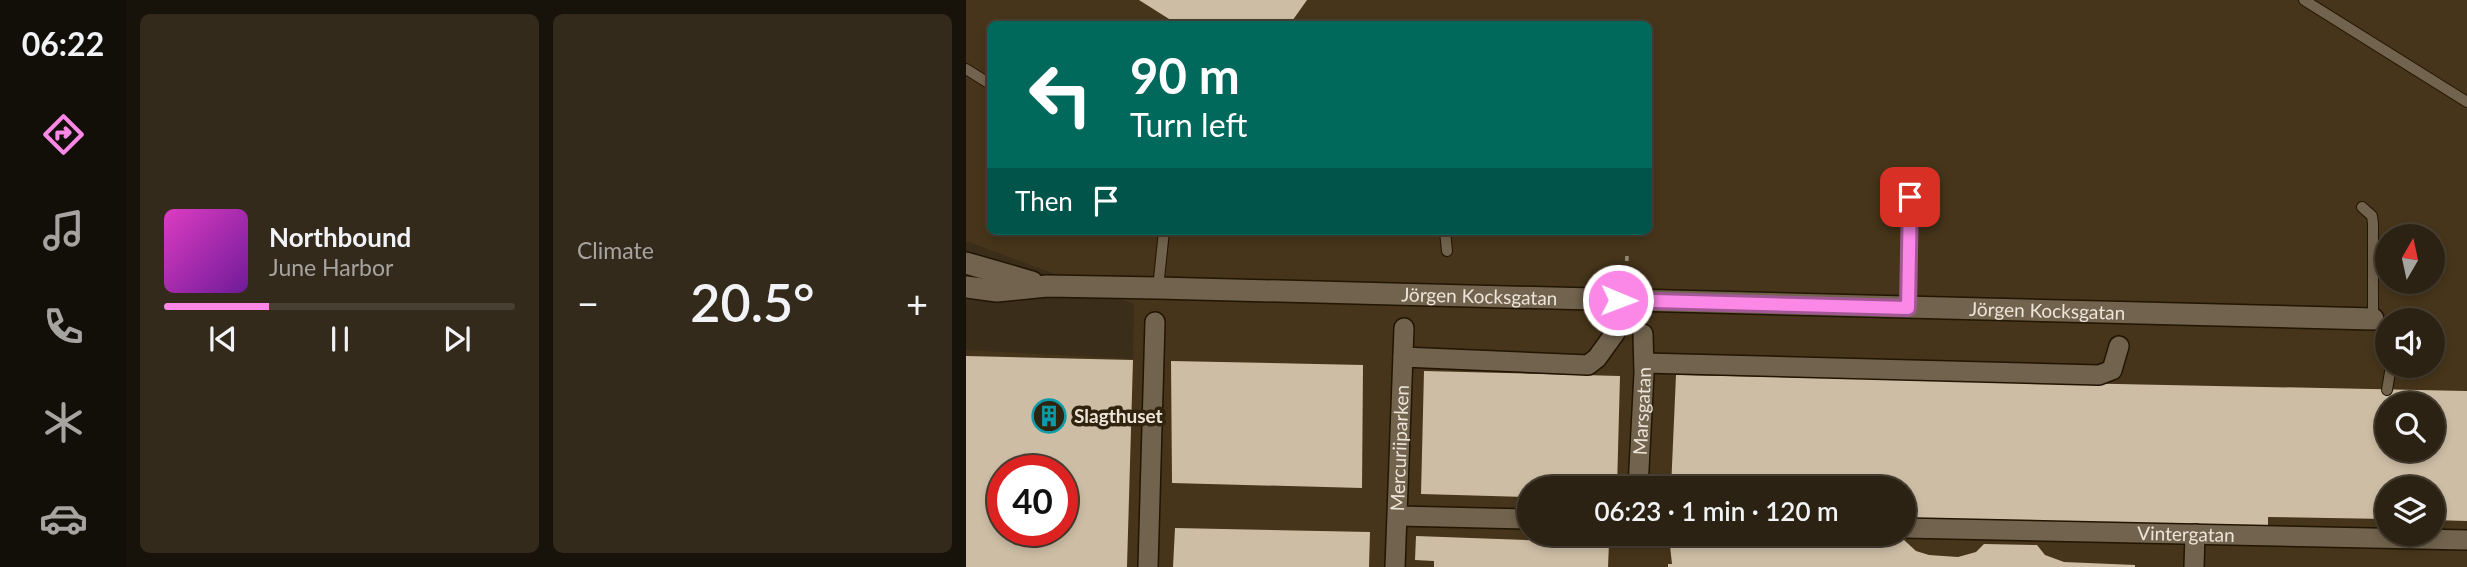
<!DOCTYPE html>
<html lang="en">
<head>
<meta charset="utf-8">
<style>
  :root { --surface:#2c2213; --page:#342a1c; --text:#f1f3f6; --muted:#a6a4a0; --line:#483f33; --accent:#fb87e6 }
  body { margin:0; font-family:Lato,sans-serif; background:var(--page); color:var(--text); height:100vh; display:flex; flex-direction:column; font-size:26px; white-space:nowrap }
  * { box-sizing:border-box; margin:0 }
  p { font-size:23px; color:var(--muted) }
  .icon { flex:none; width:38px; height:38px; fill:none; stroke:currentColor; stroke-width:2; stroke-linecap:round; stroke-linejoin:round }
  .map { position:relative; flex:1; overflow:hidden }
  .side { display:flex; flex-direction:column; gap:14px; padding:14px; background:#18130a; width:840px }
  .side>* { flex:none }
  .banner { position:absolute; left:21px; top:21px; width:665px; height:214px; border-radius:10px; box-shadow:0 4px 10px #0003,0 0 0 2px var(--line); background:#00695c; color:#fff; overflow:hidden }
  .needle { width:46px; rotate:9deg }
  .controls { position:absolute; left:1409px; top:224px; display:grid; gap:14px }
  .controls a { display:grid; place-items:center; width:70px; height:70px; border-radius:50%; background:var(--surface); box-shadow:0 4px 10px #0003,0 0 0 2px var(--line); font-size:35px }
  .speed { position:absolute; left:21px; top:455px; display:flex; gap:14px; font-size:35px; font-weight:700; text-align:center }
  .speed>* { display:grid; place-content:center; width:91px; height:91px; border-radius:50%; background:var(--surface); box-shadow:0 4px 10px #0003,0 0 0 2px var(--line); line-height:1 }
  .speed .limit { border:10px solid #d22; background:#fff; color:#111 }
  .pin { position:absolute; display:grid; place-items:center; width:60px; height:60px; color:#fff; margin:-30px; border-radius:14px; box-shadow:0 4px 10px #0006 }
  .me { position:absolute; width:77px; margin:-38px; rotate:91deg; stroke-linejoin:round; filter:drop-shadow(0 0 5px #0008) }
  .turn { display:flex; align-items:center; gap:24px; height:147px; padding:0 28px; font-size:32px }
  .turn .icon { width:91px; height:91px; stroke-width:2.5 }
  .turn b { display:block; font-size:49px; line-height:60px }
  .then { display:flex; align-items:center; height:66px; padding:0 28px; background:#0003; gap:14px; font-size:26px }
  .big { font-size:52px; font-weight:600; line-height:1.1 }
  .side .widget { flex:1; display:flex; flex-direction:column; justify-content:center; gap:10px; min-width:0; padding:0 24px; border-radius:10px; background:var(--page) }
  .song { display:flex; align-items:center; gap:21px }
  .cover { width:84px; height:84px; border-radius:10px; background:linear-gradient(135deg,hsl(310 70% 55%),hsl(280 70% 35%)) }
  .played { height:7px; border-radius:4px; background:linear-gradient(90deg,var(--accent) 30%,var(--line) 30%) }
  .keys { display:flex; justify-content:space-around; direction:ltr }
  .heat { display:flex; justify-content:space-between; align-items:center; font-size:38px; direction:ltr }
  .side .tiles { flex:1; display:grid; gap:14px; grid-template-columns:repeat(2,1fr) }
  .trip { position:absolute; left:551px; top:476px; width:399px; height:70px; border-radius:35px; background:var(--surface); box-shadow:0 4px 10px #0003,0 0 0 2px var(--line); font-weight:600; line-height:70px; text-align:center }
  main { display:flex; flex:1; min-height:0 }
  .tabs { display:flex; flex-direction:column; width:126px; justify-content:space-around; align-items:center; background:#120e08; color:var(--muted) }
  .tabs .icon { width:49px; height:49px }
  .tabs .active { color:var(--accent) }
  .tabs b { font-size:32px; color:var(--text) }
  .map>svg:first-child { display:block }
</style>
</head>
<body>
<main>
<nav class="tabs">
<b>06:22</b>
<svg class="icon active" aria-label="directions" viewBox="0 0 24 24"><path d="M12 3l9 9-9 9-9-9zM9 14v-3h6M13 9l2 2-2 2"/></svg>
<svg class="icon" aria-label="music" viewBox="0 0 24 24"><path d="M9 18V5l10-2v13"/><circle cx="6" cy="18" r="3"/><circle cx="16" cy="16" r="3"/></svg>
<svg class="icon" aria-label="phone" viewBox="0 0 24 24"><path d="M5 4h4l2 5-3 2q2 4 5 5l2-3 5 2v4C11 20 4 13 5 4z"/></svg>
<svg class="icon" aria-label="climate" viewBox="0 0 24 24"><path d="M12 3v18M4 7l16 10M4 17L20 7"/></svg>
<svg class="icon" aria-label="car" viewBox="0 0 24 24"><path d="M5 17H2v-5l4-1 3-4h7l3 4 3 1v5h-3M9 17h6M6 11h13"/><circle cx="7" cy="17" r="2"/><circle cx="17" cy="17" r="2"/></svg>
</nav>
<section class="side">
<div class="tiles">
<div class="widget">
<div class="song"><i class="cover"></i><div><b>Northbound</b><p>June Harbor</p></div></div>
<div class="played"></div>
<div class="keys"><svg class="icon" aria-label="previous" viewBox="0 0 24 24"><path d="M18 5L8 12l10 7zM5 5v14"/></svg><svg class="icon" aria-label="pause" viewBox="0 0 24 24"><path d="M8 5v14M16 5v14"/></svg><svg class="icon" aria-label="next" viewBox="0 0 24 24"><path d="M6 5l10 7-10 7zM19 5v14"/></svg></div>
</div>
<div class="widget"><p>Climate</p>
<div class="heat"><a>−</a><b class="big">20.5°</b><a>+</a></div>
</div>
</div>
</section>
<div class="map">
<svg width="1501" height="567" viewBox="0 0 1501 567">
  <rect width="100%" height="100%" fill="#3a2d19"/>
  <path fill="#46351a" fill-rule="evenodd" d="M0,0h1501v567h-1501v-217l167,9 1,-55 -168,-63zM24,24h658v207h-658zM1421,236h45v46h-45zM1421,320h45v46h-45zM1421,404h45v46h-45zM37,471h59v59h-59zM564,488h374v46h-374zM1421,488h45v46h-45z"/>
  <g fill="#cdbda5" fill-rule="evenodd">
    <polygon points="173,0 341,0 324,24 211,24"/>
    <path d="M0,356l167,4 -6,207h-161zM37,471h59v59h-59z"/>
    <polygon points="205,361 397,365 396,488 206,483"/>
    <polygon points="458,371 654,376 651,488 564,488 564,497 455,494"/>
    <path d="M710,375l791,16v130l-35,-1v-32h-45v31l-119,-2v12l-364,-10v-31h-233zM1421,404h45v46h-45z"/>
    <polygon points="209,528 404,532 403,567 207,567"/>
    <polygon points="450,536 643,543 642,567 468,567 468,561 449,560"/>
    <polygon points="703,537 780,539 797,547 858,548 888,538 938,540 950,551 963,555 992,557 1010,552 1018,544 1071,545 1079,555 1098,562 1169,565 1169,567 702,567 702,564 706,564"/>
  </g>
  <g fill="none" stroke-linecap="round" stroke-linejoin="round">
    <defs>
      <g id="lane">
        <polyline points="1338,0 1501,102"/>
        <polyline points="0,69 24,84"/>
        <polyline points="1396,207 1406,216 1407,224 1407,319"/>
        <polyline points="479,231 481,251"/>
        <polyline points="192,288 198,231"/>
        <polyline points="942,307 944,197"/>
        <polyline points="1421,390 1425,366"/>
      </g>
      <g id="street">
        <polyline points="437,357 622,365 631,358 649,333"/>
        <polyline points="678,363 1133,375 1146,370 1153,346"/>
        <path id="s1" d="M672,488l6,-115 -1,-39"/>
        <polyline points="432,516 564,519"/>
        <path id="s2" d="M938,528l563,12"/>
        <polyline points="182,567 189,322"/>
        <path id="s3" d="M429,567l9,-239"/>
        <polyline points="1228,567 1229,534"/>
      </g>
      <g id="secondary">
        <polyline points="0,263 66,282"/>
        <path id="s4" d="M0,287l31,4 50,-5 111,2 1215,31"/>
      </g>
    </defs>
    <use href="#lane" stroke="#211503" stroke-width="12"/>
    <use href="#street" stroke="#211503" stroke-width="22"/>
    <use href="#secondary" stroke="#211503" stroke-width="24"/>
    <polyline stroke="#968b7b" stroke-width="3.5" stroke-dasharray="5 5" stroke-linecap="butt" points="660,281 661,255"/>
    <use href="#lane" stroke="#71634d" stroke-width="10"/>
    <use href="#street" stroke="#71634d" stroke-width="19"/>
    <use href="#secondary" stroke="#71634d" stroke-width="21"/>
  </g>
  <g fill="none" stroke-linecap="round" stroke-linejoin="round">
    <defs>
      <polyline id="route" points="652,300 942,308 944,197"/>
    </defs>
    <use href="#route" stroke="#a35896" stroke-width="18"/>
    <use href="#route" stroke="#fb87e6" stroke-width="12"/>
  </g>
  <defs>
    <symbol id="building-ring" viewBox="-11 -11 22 22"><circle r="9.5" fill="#30240f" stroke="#0f9aa8" stroke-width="1.5"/><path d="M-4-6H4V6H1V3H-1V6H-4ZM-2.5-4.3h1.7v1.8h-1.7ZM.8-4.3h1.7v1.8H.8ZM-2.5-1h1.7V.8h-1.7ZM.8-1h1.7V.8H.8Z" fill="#0f9aa8"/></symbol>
  </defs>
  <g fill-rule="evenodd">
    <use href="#building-ring" x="64" y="397" width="38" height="38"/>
  </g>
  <g text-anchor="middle" stroke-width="7" stroke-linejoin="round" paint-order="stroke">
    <g font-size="19" fill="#eee5d9" stroke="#30240f">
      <text dy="7" stroke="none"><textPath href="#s4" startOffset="514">Jörgen Kocksgatan</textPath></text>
      <text dy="7" stroke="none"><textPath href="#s4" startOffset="1082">Jörgen Kocksgatan</textPath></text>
      <text dy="7" stroke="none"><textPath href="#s1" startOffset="77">Marsgatan</textPath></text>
      <text dy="7" stroke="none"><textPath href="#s3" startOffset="119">Mercuriiparken</textPath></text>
      <text dy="7" stroke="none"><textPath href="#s2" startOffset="282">Vintergatan</textPath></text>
    </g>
    <g font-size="19" font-weight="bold" fill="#eee5d9" stroke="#30240f" text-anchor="start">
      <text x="108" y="423">Slagthuset</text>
    </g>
  </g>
</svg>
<div class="controls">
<a><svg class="needle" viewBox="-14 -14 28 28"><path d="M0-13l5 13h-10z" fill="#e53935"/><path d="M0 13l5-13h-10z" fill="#a6a4a0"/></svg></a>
<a><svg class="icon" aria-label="sound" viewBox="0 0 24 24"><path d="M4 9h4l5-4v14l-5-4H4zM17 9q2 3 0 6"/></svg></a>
<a><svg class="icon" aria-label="search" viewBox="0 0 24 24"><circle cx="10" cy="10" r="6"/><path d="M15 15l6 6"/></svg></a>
<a><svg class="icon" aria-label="layers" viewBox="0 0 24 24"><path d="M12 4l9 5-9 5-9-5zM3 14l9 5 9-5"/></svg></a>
</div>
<div class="speed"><div class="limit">40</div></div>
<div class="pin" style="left:944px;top:197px;background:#d93025"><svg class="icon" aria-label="arrive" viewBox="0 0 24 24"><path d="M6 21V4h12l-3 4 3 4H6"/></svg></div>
<svg class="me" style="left:652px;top:300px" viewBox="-20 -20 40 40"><circle r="17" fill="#fb87e6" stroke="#fff" stroke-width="3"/><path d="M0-11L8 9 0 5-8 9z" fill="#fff"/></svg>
<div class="trip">06:23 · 1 min · 120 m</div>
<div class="banner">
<div class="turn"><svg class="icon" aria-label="left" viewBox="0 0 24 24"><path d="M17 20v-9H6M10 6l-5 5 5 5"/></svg><div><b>90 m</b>Turn left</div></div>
<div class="then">Then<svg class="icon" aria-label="arrive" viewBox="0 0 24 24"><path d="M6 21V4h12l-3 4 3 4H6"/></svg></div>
</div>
</div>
</main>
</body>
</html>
